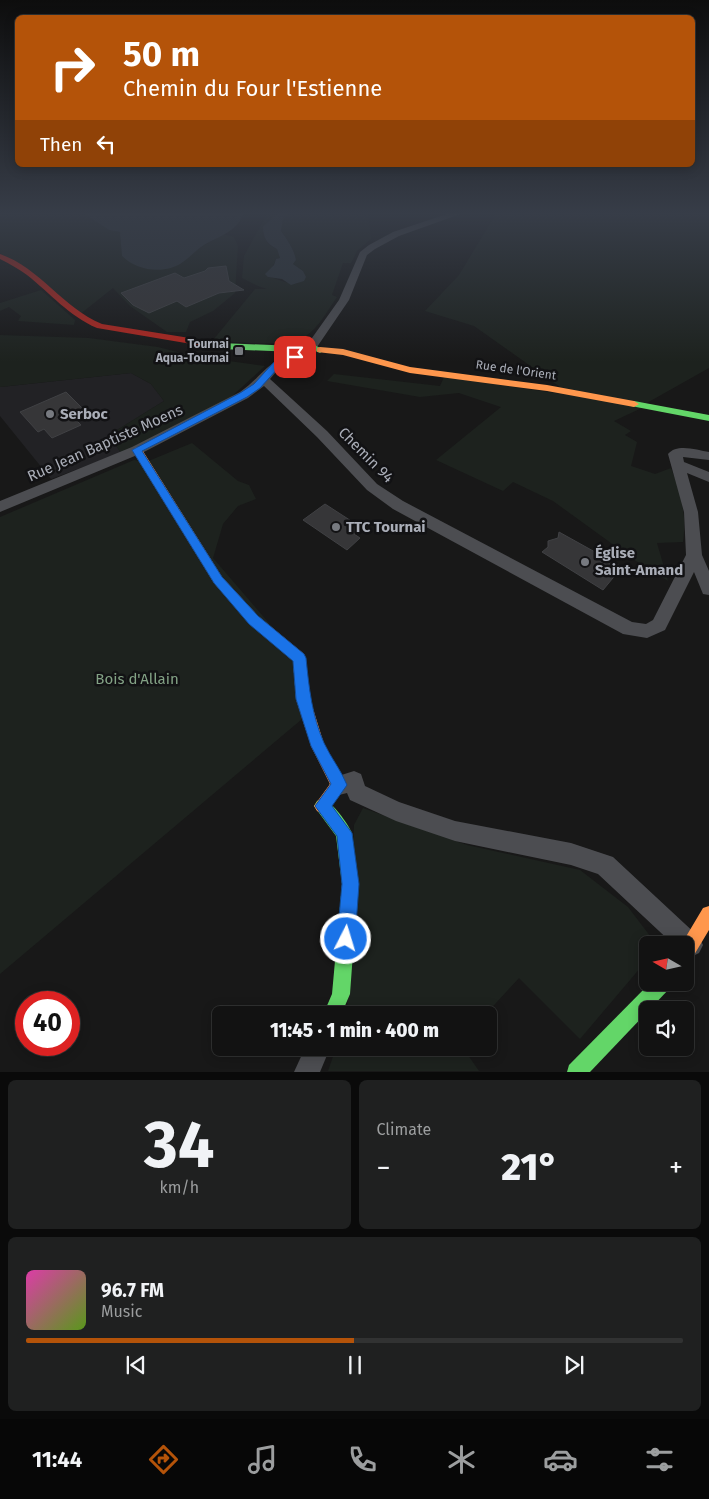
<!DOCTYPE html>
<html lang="en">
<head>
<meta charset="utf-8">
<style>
  :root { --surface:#121212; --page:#1f2020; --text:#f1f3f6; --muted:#9c9e9f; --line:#313232; --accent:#b45309 }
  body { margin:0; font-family:"Fira Sans",sans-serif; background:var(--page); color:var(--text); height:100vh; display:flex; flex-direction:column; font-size:19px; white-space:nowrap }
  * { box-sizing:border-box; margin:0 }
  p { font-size:16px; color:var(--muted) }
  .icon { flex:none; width:28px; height:28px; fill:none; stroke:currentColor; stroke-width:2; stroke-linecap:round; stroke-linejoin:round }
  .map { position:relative; height:1072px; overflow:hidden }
  .drawer { display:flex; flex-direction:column; gap:8px; padding:8px; background:#0a0a0a; flex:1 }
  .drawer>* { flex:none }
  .top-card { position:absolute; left:15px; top:15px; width:680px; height:152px; border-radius:8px; box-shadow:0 2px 12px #0003,0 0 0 1px var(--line); background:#b45309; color:#fff; overflow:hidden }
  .needle { width:32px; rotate:279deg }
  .controls { position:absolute; left:639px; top:936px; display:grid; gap:10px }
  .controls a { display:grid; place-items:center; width:55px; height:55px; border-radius:8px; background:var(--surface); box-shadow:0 2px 12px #0003,0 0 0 1px var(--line); font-size:25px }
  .speed { position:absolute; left:15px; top:991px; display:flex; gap:10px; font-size:25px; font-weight:700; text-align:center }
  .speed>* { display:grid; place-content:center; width:65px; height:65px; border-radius:50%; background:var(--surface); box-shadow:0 2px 12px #0003,0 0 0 1px var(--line); line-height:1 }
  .speed .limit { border:8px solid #d22; background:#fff; color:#111 }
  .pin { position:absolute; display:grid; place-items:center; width:42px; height:42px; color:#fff; margin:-21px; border-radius:10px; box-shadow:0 2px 8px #0006 }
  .me { position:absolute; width:55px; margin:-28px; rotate:5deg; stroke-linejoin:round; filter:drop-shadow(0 0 4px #0008) }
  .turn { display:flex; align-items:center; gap:18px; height:105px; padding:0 25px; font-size:22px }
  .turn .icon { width:65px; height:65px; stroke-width:2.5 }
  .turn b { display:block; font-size:35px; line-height:42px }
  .then { display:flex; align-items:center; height:48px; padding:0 25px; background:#0003; gap:10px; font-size:19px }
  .big { font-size:38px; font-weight:800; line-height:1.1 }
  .drawer .card { flex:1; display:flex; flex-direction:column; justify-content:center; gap:8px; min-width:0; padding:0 18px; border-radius:8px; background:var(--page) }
  .drawer .dial { align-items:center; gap:0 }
  .dial b { font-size:65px; line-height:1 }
  .song { display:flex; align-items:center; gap:15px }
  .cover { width:60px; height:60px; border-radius:8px; background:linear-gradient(135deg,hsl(320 70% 55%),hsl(90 70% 35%)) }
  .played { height:5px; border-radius:2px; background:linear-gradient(90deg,var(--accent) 50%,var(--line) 50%) }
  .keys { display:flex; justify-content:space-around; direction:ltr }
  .heat { display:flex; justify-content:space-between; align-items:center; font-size:28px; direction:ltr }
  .drawer .tiles { flex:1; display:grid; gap:8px; grid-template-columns:1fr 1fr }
  .card:last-child { grid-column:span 2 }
  .trip { position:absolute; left:212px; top:1006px; width:285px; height:50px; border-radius:8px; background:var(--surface); box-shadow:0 2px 12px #0003,0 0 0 1px var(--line); font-weight:800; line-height:50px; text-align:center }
  .tab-bar { display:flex; height:80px; justify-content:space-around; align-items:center; background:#070707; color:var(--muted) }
  .tab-bar .icon { width:35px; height:35px }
  .tab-bar .current { color:var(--accent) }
  .tab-bar b { font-size:22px; color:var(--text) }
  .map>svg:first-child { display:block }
</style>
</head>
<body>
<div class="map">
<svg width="709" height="1072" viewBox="0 0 709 1072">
  <rect width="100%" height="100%" fill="#181818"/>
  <polygon fill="#222225" points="131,373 151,384 164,401 109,435 121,453 51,479 0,416 0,387"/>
  <g fill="#1d221e">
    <polygon points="0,212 82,212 109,230 121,232 122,256 182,263 195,251 223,234 234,237 238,246 235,293 213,311 190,322 186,332 167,332 130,306 113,288 79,315 0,253"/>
    <path d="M268,212h11l-16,16c0,10 4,17 14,21l3,9 -4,1 -8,18c9,1 22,8 28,7l7,-13 -10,-7 3,-4c-2,-11 -8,-19 -15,-29l2,-12 5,-7h80l3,27 -14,12 -6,12h-8l-11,32 5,2c-9,13 -18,30 -31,39 -16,12 -72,6 -93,4l42,-51h12l-9,-3 -16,-8 2,-22z"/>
    <polygon points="497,212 709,212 709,368 645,404 560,387 474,326 425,311 459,275"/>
    <polygon points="41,290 75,320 74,325 18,321 21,316 9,307 0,311 0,303"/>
    <polygon points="0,335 89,338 158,347 193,356 265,366 230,398 121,453 109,435 164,401 151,384 131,373 0,387"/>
    <path d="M334,374l106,12 4,-9 202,29 -32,15 17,10 -6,4 12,7 -6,24 24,8 16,-6c10,25 16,47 12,74l-26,1 11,38 -35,-22 -80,-58 -40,-19 -10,9 -67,-31 65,-53 -42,-14 -39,4 -93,-16z"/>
    <polygon points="192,443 238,481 249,485 256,499 238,506 223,524 213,558 299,658 308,714 0,974 0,517 134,460 146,462"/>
    <polygon points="363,808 467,845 580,870 628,907 657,945 648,945 647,960 580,1039 519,978 485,1015 347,1015 354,825"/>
    <polygon points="336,1048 463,1048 479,1071 328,1071"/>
  </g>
  <g fill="#2c3339">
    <path d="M82,212h163c-10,21 -22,22 -41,33 -8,5 -14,12 -21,17 -18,13 -46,9 -61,-6l-2,-24 -11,-2z"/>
    <path d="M279,212h9l-5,7 -2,12c7,10 13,18 15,29l-3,4 10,7 3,6 -2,4 -13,4 -9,-6 -14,-2 -3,-3 9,-9 2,-6 4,-1 -3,-9c-10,-5 -14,-11 -14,-22z"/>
  </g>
  <g fill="#363638" stroke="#404144">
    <polygon points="226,266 229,281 244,290 219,293 186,307 177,301 149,313 133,305 121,293 175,273 184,278 205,271 208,268"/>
    <polygon points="66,392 85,411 73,417 81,425 52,438 44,429 38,432 20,412"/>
    <polygon points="325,504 359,526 354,530 357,532 354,534 360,538 347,550 303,520"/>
    <polygon points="559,532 622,567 603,590 542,552 548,547 548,541 558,538"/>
  </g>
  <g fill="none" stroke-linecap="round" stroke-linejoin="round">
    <g fill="#4c4d51" fill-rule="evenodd">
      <polygon points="453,212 466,212 399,236 375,249 367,255 349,300 317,347 309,347 307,345 339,300 360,252 369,245 393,232"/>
      <path d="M295,354l6,3 -2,2 -17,6 -12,14 57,52 50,53 26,17 229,121 14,2 7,-4 33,-65 -2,-43 -16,-58c9,-11 29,-4 41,-2v8l-26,-3 1,5 25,10v10l-22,-9 11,39 4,43 7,16v24l-6,-1 -9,-22 -29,58 -18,8 -24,-4 -230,-125 -26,-19 -50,-53 -53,-51 -16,12 -106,55 -142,59v-11l132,-54 108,-55c22,-15 27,-32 55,-38z"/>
      <polygon points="354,771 361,774 365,786 399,802 455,821 571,843 613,857 699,937 703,945 699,953 691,957 685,954 685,945 674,945 598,874 571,865 455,841 396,821 350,800 347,793 339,795 332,792 329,785 332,778"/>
      <polygon points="305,1048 330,1048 320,1072 294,1072"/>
    </g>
    <g fill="#63d668" fill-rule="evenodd">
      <polygon points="309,342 324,350 320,353 308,348 295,352 221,349 217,346 221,343 295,346"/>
      <polygon points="634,401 709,415 709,421 631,406 629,404"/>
      <path d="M322,798c11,5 25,24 30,35l6,51 -8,110 -9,21h-18l9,-21 10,-110 -6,-48 -22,-30 3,-5z"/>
      <polygon points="651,982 673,982 670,988 590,1072 567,1072 569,1065"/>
    </g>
    <g fill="#ff974d" fill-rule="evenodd">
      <polygon points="320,347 343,349 410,367 547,385 634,401 639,404 634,407 547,391 410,373 343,355 317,352 317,348"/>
      <polygon points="137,447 141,448 222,577 258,616 304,654 310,699 324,744 346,785 327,811 322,814 317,811 314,806 330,784 311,746 296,699 293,661 250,624 214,583 132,450"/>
      <polygon points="709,906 709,930 691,960 685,963 685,945 681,945 703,908"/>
    </g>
    <path fill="#b3261e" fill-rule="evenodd" d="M0,254c40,14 63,54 102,70l119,19 4,3 -4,3 -124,-21c-28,-12 -46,-34 -70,-53 -8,-6 -17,-11 -27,-16z"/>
  </g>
  <linearGradient id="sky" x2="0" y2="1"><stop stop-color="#0d0d0d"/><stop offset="0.59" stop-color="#373d48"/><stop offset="1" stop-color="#373d48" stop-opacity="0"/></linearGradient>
  <rect width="709" height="362" fill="url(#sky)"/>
  <path fill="#1a73e8" stroke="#114b97" d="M295,355h3v4l-17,6 -21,23 -13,9 -105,54 80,126 36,39 46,38 2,4c3,30 6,58 18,85 7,15 17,27 23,42l-15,21 20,27 7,51 -4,55 -3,6 -6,3 -6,-3 -3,-6 5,-55 -5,-48 -22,-30 16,-22 -20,-38 -15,-47 -3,-38 -44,-37 -35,-41 -82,-133 108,-57 14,-9 21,-23z"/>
  <g fill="#777a80" stroke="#121214" stroke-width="2">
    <rect x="234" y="346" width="10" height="10" rx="2.5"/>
    <circle cx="50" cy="414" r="5"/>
    <circle cx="336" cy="527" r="5"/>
    <circle cx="585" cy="562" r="5"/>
  </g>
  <g text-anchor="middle" stroke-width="5" stroke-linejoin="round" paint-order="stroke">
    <g font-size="12" font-weight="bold" fill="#aaaeb8" stroke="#121214" text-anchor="end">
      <text x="229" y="348">Tournai<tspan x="229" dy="14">Aqua-Tournai</tspan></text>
    </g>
    <g font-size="12" fill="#aaaeb8" stroke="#121214">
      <text transform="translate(516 370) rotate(8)" y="4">Rue de l'Orient</text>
    </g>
    <g font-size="15" font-weight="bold" fill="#aaaeb8" stroke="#121214" text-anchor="start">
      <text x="60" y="419">Serboc</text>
      <text x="346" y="532">TTC Tournai</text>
      <text x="595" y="558">Église<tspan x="595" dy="17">Saint-Amand</tspan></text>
    </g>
    <g font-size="15" fill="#aaaeb8" stroke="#121214">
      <text transform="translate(105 443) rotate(-24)" y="5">Rue Jean Baptiste Moens</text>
      <text transform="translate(366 455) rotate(45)" y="5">Chemin 94</text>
    </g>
    <g font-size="15" fill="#83a285" stroke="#121214">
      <text x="137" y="684">Bois d'Allain</text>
    </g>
  </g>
</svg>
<div class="controls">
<a><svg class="needle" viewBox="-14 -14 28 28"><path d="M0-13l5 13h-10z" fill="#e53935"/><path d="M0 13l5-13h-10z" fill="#9c9e9f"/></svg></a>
<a><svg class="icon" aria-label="sound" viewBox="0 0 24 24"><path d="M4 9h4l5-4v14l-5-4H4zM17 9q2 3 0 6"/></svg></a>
</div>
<div class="speed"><div class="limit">40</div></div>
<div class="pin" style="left:295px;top:357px;background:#d93025"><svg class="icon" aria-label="arrive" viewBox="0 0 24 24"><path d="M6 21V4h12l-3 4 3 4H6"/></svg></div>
<svg class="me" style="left:346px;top:939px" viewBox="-20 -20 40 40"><circle r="17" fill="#1a73e8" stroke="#fff" stroke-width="3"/><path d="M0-11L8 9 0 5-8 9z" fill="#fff"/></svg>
<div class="trip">11:45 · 1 min · 400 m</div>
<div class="top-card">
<div class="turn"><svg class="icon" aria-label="right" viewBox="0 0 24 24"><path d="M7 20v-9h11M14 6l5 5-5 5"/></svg><div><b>50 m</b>Chemin du Four l'Estienne</div></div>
<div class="then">Then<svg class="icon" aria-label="left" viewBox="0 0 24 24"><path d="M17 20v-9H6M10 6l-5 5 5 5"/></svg></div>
</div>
</div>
<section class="drawer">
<div class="tiles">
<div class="card dial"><b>34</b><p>km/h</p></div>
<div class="card"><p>Climate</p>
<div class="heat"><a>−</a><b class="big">21°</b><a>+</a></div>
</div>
<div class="card">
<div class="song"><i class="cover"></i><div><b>96.7 FM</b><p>Music</p></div></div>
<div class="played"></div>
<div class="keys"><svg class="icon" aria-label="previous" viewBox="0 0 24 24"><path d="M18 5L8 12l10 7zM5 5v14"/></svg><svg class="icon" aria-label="pause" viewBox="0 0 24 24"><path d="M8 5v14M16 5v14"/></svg><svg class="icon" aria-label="next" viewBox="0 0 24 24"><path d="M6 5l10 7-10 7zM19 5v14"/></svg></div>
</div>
</div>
</section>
<nav class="tab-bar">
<b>11:44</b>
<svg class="icon current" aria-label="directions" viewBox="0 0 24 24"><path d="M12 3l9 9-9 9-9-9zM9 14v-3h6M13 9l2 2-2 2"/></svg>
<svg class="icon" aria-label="music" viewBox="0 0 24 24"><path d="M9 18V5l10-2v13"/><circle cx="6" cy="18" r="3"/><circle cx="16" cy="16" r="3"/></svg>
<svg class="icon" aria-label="phone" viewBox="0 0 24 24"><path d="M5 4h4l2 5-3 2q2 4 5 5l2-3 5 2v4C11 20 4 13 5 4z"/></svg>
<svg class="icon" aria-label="climate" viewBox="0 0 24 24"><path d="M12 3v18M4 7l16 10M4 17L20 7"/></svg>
<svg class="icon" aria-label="car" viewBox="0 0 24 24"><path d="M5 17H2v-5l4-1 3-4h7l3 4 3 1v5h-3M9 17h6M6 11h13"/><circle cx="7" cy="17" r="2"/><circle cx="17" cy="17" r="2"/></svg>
<svg class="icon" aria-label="filters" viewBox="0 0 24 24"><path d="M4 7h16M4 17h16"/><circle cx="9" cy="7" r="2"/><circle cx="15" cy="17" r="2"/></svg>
</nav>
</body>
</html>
